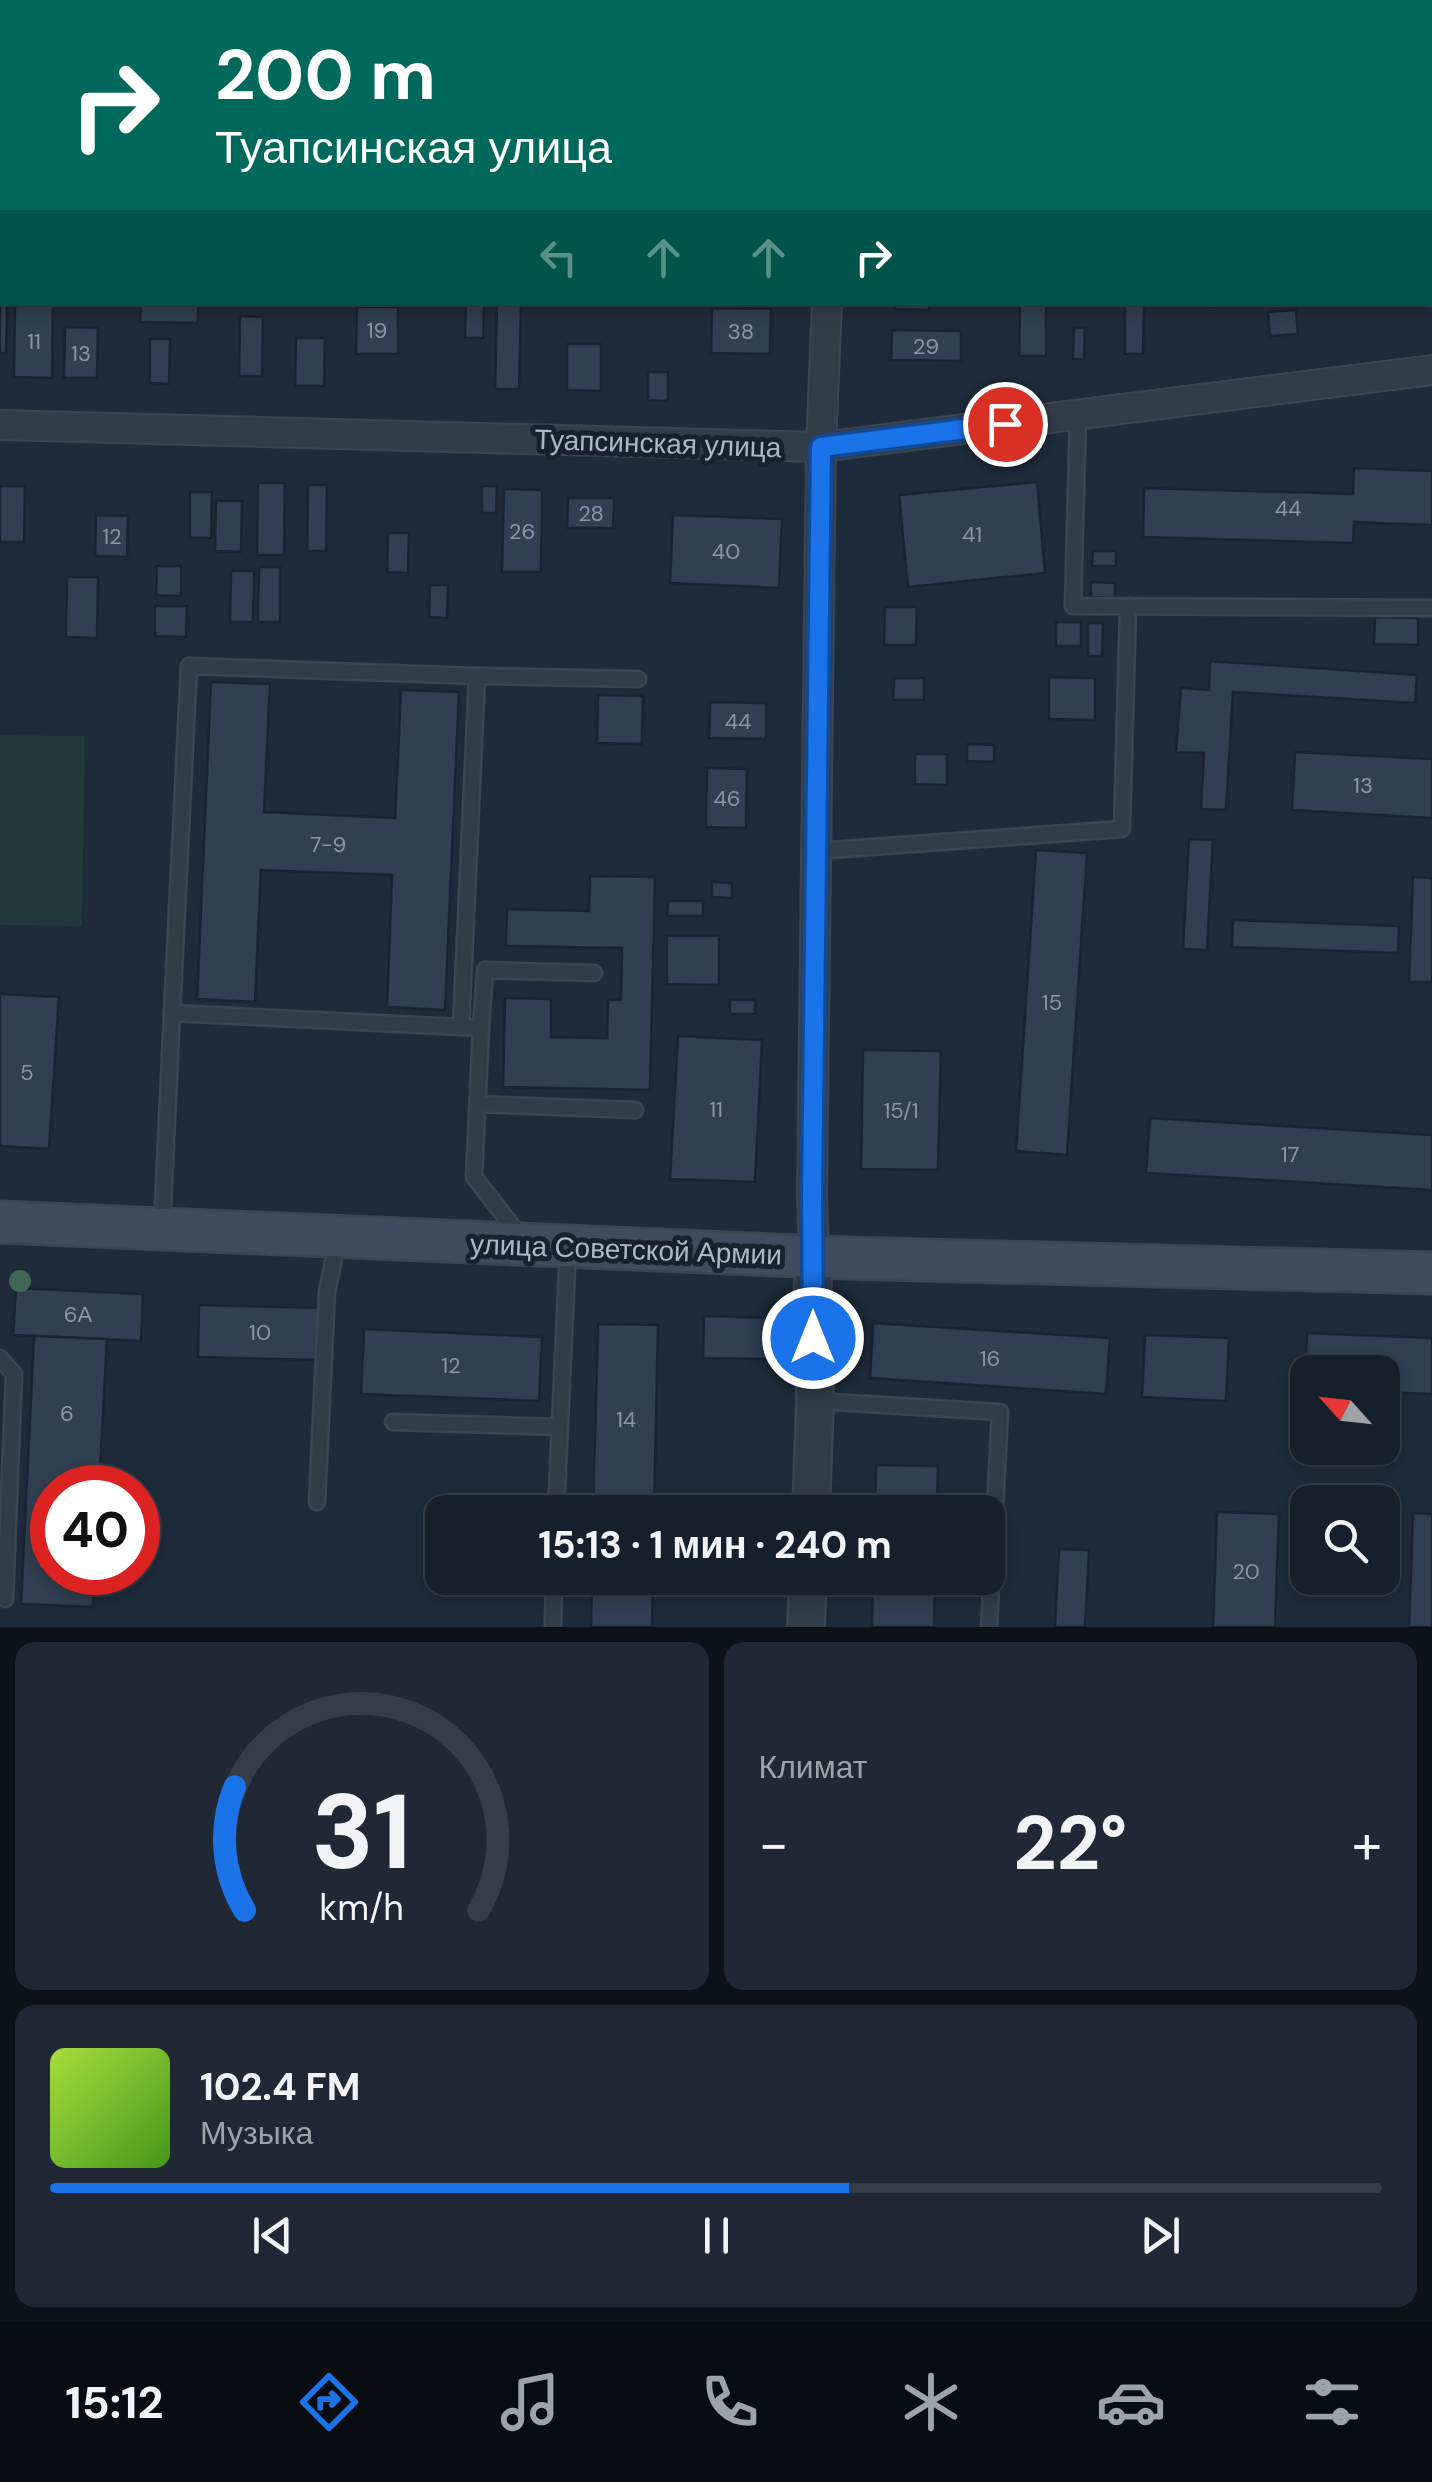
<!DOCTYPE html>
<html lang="ru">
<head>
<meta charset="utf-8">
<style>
  :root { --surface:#16202c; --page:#1f2834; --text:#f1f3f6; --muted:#9ea3a9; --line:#353e48; --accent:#1a73e8 }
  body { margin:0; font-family:"DM Sans",sans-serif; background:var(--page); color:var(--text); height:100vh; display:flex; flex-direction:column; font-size:38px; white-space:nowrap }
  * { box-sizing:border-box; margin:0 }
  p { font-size:32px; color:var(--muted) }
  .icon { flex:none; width:55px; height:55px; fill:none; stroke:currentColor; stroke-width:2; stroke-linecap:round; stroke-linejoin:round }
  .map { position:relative; height:1627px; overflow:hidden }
  .panel { display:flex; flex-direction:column; gap:15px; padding:15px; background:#0c1218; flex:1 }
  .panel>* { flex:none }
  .banner { position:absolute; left:0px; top:0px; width:1432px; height:305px; box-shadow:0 5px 15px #0003,0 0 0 2px var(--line); background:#00695c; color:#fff; overflow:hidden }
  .needle { width:65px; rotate:297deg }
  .tools { position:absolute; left:1290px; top:1355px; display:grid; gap:20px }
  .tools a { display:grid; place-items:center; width:110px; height:110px; border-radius:20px; background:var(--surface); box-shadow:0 5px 15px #0003,0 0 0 2px var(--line); font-size:50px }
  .speed { position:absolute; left:30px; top:1465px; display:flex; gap:20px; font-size:50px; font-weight:700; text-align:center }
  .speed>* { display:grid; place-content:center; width:130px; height:130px; border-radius:50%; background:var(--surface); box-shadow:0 5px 15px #0003,0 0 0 2px var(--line); line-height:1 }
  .speed .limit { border:15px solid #d22; background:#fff; color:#111 }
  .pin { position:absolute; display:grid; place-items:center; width:85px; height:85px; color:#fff; margin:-42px; border:5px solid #fff; border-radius:50%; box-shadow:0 2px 10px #0007 }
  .me { position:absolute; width:110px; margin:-55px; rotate:0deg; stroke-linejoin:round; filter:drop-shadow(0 0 8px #0008) }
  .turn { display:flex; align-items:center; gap:35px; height:210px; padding:0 50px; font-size:45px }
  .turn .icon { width:130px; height:130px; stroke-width:2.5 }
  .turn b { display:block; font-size:70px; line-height:85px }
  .lanes { display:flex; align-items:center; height:95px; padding:0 50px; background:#0003; justify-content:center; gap:50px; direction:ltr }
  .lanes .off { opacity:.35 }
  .big { font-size:75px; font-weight:700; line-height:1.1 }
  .panel .tile { flex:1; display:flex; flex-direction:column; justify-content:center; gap:15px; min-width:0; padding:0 35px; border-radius:20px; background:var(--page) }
  .panel .dial { align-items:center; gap:0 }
  .dial svg { height:260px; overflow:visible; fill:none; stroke:var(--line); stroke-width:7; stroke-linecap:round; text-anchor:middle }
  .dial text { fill:var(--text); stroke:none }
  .song { display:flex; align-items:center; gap:30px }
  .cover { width:120px; height:120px; border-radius:15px; background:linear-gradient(135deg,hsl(80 70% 55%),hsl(100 70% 35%)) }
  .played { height:10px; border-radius:5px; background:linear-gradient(90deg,var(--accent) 60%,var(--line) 60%) }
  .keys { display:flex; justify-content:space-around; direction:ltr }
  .heat { display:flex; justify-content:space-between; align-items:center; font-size:55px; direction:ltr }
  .panel .tiles { flex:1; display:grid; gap:15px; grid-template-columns:1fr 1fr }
  .tile:last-child { grid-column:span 2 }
  .trip { position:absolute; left:425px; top:1495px; width:580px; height:100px; border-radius:20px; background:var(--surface); box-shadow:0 5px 15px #0003,0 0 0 2px var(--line); font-weight:700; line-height:100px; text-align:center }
  .tabs { display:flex; height:160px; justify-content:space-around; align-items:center; background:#090d12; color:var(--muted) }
  .tabs .icon { width:70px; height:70px }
  .tabs .current { color:var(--accent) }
  .tabs b { font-size:45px; color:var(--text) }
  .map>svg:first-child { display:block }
</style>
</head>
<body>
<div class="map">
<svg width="1432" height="1627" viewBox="0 0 1432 1627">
  <rect width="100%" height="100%" fill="#1e2b3a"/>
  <polygon fill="#20393b" points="0,735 85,736 82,926 0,925"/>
  <g fill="#303f51" stroke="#192430" stroke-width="2.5">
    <rect x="1269" y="0" width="38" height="2"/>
    <polygon points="1,48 2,48 2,110 0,110"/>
    <polygon points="141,302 198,302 198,323 140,322"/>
    <polygon points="466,302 484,302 483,338 465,338"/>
    <polygon points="497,302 521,302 519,389 495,389"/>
    <polygon points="895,302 929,302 929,310 895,309"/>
    <polygon points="1020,302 1046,302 1046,356 1019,356"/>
    <polygon points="1125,302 1144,302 1143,354 1125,354"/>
    <polygon points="1205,302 1271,302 1271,303 1206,307"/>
    <polygon points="15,303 53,304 52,378 14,377"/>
    <polygon points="0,304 7,304 6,353 0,353"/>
    <polygon points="357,307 398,307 398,354 356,354"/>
    <polygon points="712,308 771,309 770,354 711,353"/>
    <polygon points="1296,310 1298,334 1270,336 1268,312"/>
    <polygon points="240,316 263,317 262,376 239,376"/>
    <polygon points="65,327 98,328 97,378 64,378"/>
    <polygon points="1074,328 1085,328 1084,359 1073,359"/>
    <polygon points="892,330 961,331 961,361 891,360"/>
    <polygon points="296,338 325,338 324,386 295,386"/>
    <polygon points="150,339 170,339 169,384 150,383"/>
    <polygon points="567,344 601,344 601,391 567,390"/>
    <polygon points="648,372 668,372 668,401 648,400"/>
    <polygon points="1354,468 1432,471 1432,525 1354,522 1353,543 1143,537 1144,488 1353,494"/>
    <polygon points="1037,482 1045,573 908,587 899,495"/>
    <polygon points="258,483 285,483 284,555 257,555"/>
    <polygon points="308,485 327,485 326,551 307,551"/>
    <polygon points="0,486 25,486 24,542 0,542"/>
    <polygon points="482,486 497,486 496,513 482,513"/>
    <polygon points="504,489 542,490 541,572 502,572"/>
    <polygon points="190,492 212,492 211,538 190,538"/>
    <polygon points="568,498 614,498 613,528 567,528"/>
    <polygon points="216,501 242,501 241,552 215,551"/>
    <polygon points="96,515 128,516 127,557 95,556"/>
    <polygon points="673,515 782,519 779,588 670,583"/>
    <polygon points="388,533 409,533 408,573 387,572"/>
    <polygon points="1093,551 1116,551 1116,566 1092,566"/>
    <polygon points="157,566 181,566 181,596 156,595"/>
    <polygon points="259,567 280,567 280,622 258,622"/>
    <polygon points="231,571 254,571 253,622 230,622"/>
    <polygon points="67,577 98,577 97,638 66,637"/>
    <polygon points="1091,582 1115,583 1115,598 1091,597"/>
    <polygon points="430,585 448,585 447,618 429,617"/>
    <polygon points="155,606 187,606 186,637 155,636"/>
    <polygon points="885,607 917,607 916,645 884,645"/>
    <polygon points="1375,617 1418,618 1418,645 1374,644"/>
    <rect x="1056" y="622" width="25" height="24"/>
    <polygon points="1088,623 1103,623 1102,656 1088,656"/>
    <polygon points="1210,661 1417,675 1415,703 1233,692 1226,810 1201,809 1204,753 1176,752 1181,688 1209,690"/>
    <polygon points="1049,677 1095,678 1095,720 1049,719"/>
    <polygon points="894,678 924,678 924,700 893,700"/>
    <polygon points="211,682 270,684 264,812 395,818 401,690 459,692 445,1010 387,1007 392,875 261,870 255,1002 197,999"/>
    <polygon points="598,695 643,696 642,744 597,743"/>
    <polygon points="710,702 766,703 766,739 709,738"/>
    <polygon points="967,744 994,745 994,762 967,761"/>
    <polygon points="1295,752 1432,759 1432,818 1292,810"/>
    <polygon points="915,754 947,754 947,785 915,784"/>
    <polygon points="707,768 747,769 746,828 706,827"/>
    <polygon points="1189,839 1213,840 1207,950 1183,949"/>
    <polygon points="1036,850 1087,853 1067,1155 1016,1151"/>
    <polygon points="590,876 655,877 650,1090 503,1087 505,998 551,999 551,1037 607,1038 608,1000 621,1000 622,948 506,946 507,909 589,911"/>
    <polygon points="1413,877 1432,878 1432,982 1409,982"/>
    <polygon points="712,882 732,883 732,898 712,897"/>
    <polygon points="668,901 703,901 703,916 667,916"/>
    <polygon points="1233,920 1399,926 1398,953 1232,947"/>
    <polygon points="667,936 719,936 719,985 667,984"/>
    <polygon points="0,994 59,997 49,1149 0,1146"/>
    <rect x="730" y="1000" width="25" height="14"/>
    <polygon points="678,1036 762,1040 755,1182 670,1179"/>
    <polygon points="863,1050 941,1051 938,1170 861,1169"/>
    <polygon points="1150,1118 1432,1135 1432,1190 1146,1173"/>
    <polygon points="16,1288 143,1294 141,1341 13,1335"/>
    <polygon points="199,1305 321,1308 320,1360 198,1357"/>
    <polygon points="704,1316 771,1318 769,1359 703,1358"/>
    <polygon points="873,1323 1110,1338 1106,1394 870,1378"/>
    <polygon points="598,1324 658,1325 654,1512 593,1512"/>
    <polygon points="364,1329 542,1337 539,1401 361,1394"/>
    <polygon points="1307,1333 1432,1338 1432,1394 1382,1392 1382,1372 1308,1372 1305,1388"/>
    <polygon points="1145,1335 1229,1338 1226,1401 1142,1397"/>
    <polygon points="34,1336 107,1339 99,1488 52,1488 52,1572 95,1572 93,1607 21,1604"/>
    <polygon points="876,1465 938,1466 937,1512 875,1512"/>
    <polygon points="1217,1512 1279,1514 1275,1627 1213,1627"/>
    <polygon points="1413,1513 1432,1514 1432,1627 1409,1627"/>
    <polygon points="1059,1549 1089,1550 1085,1627 1055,1627"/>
    <polygon points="592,1578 653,1578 652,1627 591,1627"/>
    <polygon points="873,1578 935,1578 934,1627 872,1627"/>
  </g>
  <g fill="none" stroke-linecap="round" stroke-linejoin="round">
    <defs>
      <g id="service">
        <polyline points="1078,415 1073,606 1432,608"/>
        <polyline points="477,676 638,679"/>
        <polyline points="816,851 1122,829 1128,606"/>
        <polyline points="172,1013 189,666 477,676 461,1027"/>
        <polyline points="481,1028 485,970 594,973"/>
        <polyline points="478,1104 635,1110"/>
        <polyline points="162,1226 172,1013 481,1028 474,1177 521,1237"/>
        <polyline points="0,1358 14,1374 5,1599"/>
        <polyline points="816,1401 1000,1412 989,1627"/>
        <polyline points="393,1422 559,1427"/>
        <polyline points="317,1502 327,1292 338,1238"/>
        <polyline points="556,1512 568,1247"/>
        <polyline points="553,1627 554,1578"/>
      </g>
      <g id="minor">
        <polyline points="839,2 839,0"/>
        <polyline points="0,29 2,29"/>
        <polyline points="1430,48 1432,48"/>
        <polyline points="0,425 821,447 1432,370"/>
        <polyline points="814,1256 812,1194 821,447 827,302"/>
      </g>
      <g id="tertiary">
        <polyline points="811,1512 815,1401 812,1306 814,1256"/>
        <polyline points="806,1627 808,1578"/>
      </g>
      <polyline id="secondary" points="0,1222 845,1258 1432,1273"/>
    </defs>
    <use href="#service" stroke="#3b4653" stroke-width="19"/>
    <use href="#minor" stroke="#3b4653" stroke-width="32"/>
    <use href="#tertiary" stroke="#3b4653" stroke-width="40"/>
    <use href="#secondary" stroke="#3b4653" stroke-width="45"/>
    <use href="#service" stroke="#323d4a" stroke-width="14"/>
    <use href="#minor" stroke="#323d4a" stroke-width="28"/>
    <use href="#tertiary" stroke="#323d4a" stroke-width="35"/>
    <use href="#secondary" stroke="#3f4c5d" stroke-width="40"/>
  </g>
  <circle fill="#436856" cx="20" cy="1281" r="11"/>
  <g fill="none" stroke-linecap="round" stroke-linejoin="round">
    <defs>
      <polyline id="route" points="813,1338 812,1194 821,447 1005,424"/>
    </defs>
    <use href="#route" stroke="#114b97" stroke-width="25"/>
    <use href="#route" stroke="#1a73e8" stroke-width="18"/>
  </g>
  <g text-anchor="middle" stroke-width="10" stroke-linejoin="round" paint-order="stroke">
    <g font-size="22" fill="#8b97a8">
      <text x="377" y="338">19</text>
      <text x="741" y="339">38</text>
      <text x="34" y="349">11</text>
      <text x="926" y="354">29</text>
      <text x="81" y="361">13</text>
      <text x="1288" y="516">44</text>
      <text x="591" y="521">28</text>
      <text x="522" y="539">26</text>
      <text x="972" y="542">41</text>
      <text x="112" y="544">12</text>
      <text x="726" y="559">40</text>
      <text x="738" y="729">44</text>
      <text x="1363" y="793">13</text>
      <text x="727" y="806">46</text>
      <text x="328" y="852">7-9</text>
      <text x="1052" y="1010">15</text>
      <text x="27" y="1080">5</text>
      <text x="716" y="1117">11</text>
      <text x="901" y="1118">15/1</text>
      <text x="1290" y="1162">17</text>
      <text x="78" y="1322">6А</text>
      <text x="260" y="1340">10</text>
      <text x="990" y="1366">16</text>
      <text x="451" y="1373">12</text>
      <text x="67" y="1421">6</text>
      <text x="626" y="1427">14</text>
      <text x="1246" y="1579">20</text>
    </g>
    <g font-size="28" fill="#acb7c7" stroke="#18222e">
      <text transform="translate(658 443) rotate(2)" y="10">Туапсинская улица</text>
      <text transform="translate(626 1249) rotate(2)" y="10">улица Советской Армии</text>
    </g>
  </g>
</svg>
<div class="tools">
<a><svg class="needle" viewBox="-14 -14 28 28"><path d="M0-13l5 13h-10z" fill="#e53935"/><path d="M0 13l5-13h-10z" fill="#9ea3a9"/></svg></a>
<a><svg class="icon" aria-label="search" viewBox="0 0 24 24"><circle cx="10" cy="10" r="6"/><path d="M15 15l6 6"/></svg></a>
</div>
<div class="speed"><div class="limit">40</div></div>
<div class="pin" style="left:1005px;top:424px;background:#d93025"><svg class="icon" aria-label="arrive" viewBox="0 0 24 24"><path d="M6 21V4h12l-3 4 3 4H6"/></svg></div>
<svg class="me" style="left:813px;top:1338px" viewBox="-20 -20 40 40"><circle r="17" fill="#1a73e8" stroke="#fff" stroke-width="3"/><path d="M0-11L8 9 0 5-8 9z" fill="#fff"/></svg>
<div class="trip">15:13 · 1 мин · 240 m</div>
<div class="banner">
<div class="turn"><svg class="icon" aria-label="right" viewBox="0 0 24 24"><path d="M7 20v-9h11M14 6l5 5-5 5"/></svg><div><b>200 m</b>Туапсинская улица</div></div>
<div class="lanes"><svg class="icon off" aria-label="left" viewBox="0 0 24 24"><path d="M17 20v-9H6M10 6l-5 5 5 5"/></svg><svg class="icon off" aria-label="ahead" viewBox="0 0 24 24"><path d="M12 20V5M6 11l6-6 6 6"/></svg><svg class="icon off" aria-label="ahead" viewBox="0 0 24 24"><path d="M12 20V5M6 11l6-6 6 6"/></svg><svg class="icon" aria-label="right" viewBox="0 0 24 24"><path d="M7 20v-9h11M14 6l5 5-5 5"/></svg></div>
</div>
</div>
<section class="panel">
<div class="tiles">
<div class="tile dial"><svg viewBox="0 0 100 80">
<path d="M14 69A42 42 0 1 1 86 69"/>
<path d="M14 69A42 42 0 0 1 11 31" stroke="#1a73e8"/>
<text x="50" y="56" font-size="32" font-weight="700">31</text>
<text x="50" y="72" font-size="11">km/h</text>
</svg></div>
<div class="tile"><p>Климат</p>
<div class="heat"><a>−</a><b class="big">22°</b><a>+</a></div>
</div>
<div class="tile">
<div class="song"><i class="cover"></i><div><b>102.4 FM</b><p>Музыка</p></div></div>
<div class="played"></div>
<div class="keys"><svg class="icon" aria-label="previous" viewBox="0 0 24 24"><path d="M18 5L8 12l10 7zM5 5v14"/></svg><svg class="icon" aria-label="pause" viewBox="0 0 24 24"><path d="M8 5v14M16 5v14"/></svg><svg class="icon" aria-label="next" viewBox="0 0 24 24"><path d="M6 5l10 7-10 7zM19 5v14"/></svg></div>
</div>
</div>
</section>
<nav class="tabs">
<b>15:12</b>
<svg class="icon current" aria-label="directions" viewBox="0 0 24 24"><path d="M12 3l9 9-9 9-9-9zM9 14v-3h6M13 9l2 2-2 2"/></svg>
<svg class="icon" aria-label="music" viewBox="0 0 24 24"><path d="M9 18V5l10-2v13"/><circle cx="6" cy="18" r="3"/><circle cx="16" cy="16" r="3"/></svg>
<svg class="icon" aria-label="phone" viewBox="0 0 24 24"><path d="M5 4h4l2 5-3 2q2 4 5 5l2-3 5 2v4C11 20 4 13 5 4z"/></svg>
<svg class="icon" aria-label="climate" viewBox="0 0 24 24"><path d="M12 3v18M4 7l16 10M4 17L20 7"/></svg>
<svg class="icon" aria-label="car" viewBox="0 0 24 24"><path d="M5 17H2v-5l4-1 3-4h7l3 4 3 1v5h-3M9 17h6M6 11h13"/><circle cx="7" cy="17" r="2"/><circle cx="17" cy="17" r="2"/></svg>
<svg class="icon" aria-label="filters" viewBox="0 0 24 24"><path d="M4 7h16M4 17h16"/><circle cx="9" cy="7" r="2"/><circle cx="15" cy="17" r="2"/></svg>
</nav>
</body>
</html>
